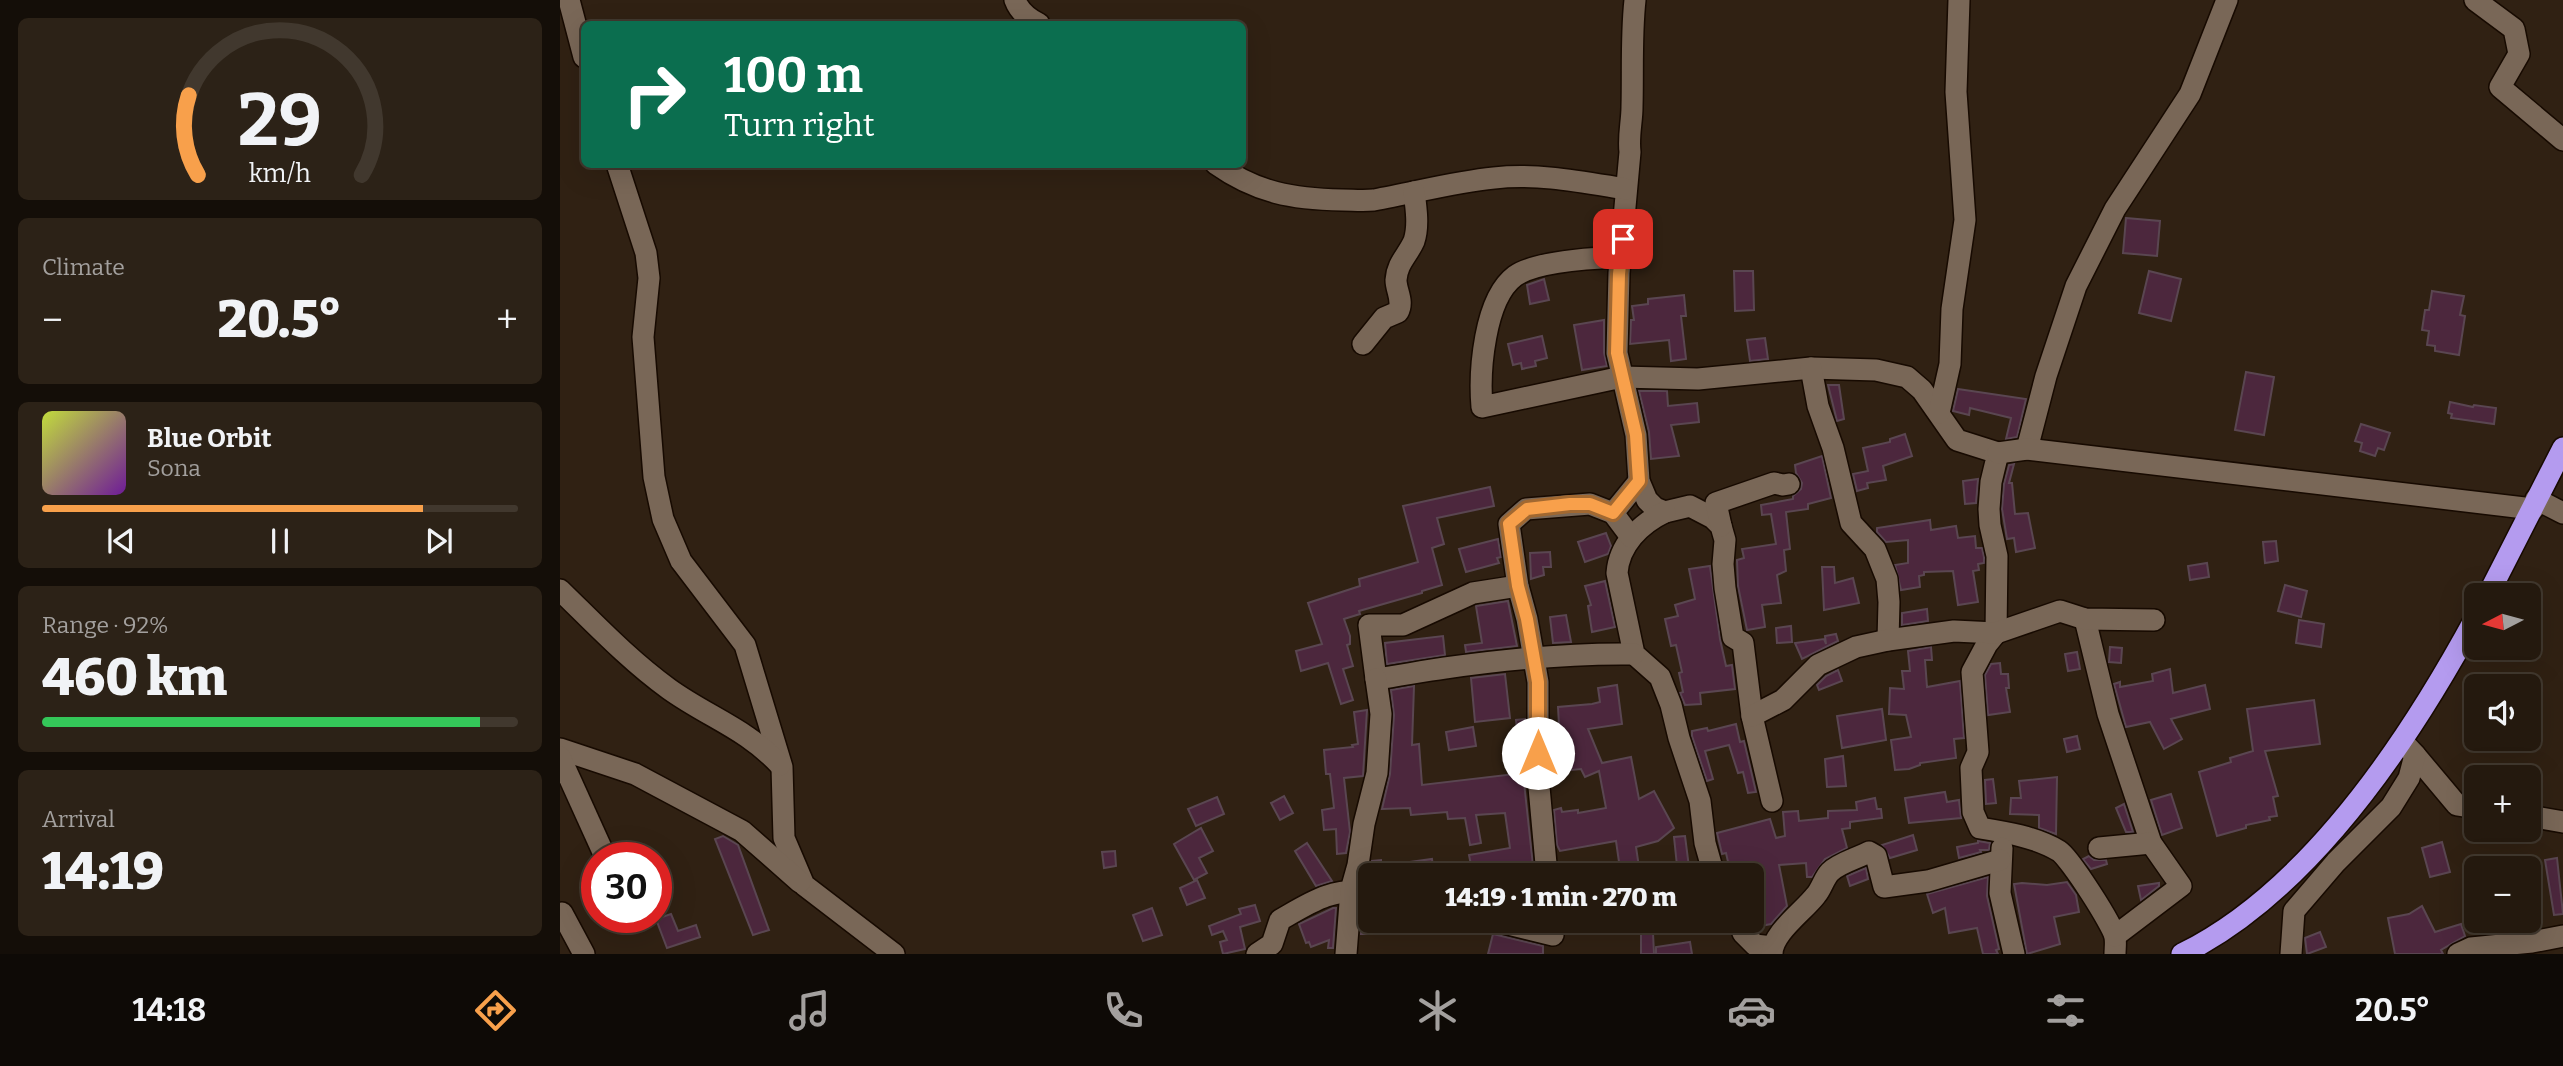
<!DOCTYPE html>
<html lang="en">
<head>
<meta charset="utf-8">
<style>
  :root { --surface:#24190e; --page:#2c2217; --text:#f1f3f6; --muted:#a3a09e; --line:#41382e; --accent:#f8a04b }
  body { margin:0; font-family:Bitter,serif; background:var(--page); color:var(--text); height:100vh; display:flex; flex-direction:column; font-size:26px; white-space:nowrap }
  * { box-sizing:border-box; margin:0 }
  p { font-size:23px; color:var(--muted) }
  .icon { flex:none; width:38px; height:38px; fill:none; stroke:currentColor; stroke-width:2; stroke-linecap:round; stroke-linejoin:round }
  .map { position:relative; flex:1; overflow:hidden }
  .details { display:flex; flex-direction:column; gap:18px; padding:18px; background:#140e08; width:560px }
  .details>* { flex:none }
  .top-card { position:absolute; left:21px; top:21px; width:665px; height:147px; border-radius:10px; box-shadow:0 7px 28px #0002,0 0 0 2px var(--line); background:#0b6e4f; color:#fff; overflow:hidden }
  .needle { width:46px; rotate:264deg }
  .controls { position:absolute; left:1904px; top:583px; display:grid; gap:14px }
  .controls a { display:grid; place-items:center; width:77px; height:77px; border-radius:10px; background:var(--surface); box-shadow:0 7px 28px #0002,0 0 0 2px var(--line); font-size:35px }
  .speed { position:absolute; left:21px; top:842px; display:flex; gap:14px; font-size:35px; font-weight:700; text-align:center }
  .speed>* { display:grid; place-content:center; width:91px; height:91px; border-radius:50%; background:var(--surface); box-shadow:0 7px 28px #0002,0 0 0 2px var(--line); line-height:1 }
  .speed .limit { border:10px solid #d22; background:#fff; color:#111 }
  .pin { position:absolute; display:grid; place-items:center; width:60px; height:60px; color:#fff; margin:-30px; border-radius:14px; box-shadow:0 4px 10px #0006 }
  .me { position:absolute; width:77px; margin:-38px; rotate:0deg; stroke-linejoin:round; filter:drop-shadow(0 0 5px #0008) }
  .turn { display:flex; align-items:center; gap:24px; height:147px; padding:0 28px; font-size:32px }
  .turn .icon { width:91px; height:91px; stroke-width:2.5 }
  .turn b { display:block; font-size:49px; line-height:60px }
  .big { font-size:52px; font-weight:800; line-height:1.1 }
  .details .tile { flex:1; display:flex; flex-direction:column; justify-content:center; gap:10px; min-width:0; padding:0 24px; border-radius:10px; background:var(--page) }
  .details .dial { align-items:center; gap:0 }
  .dial svg { height:182px; overflow:visible; fill:none; stroke:var(--line); stroke-width:7; stroke-linecap:round; text-anchor:middle }
  .dial text { fill:var(--text); stroke:none }
  .song { display:flex; align-items:center; gap:21px }
  .cover { width:84px; height:84px; border-radius:10px; background:linear-gradient(135deg,hsl(70 70% 55%),hsl(280 70% 35%)) }
  .played { height:7px; border-radius:4px; background:linear-gradient(90deg,var(--accent) 80%,var(--line) 80%) }
  .keys { display:flex; justify-content:space-around; direction:ltr }
  .heat { display:flex; justify-content:space-between; align-items:center; font-size:38px; direction:ltr }
  .charge { height:10px; border-radius:5px; background:linear-gradient(90deg,#34c759 92%,var(--line) 0) }
  .trip { position:absolute; left:798px; top:863px; width:406px; height:70px; border-radius:10px; background:var(--surface); box-shadow:0 7px 28px #0002,0 0 0 2px var(--line); font-weight:800; line-height:70px; text-align:center }
  .tabs { display:flex; height:112px; justify-content:space-around; align-items:center; background:#0e0a06; color:var(--muted) }
  .tabs .icon { width:49px; height:49px }
  .tabs .current { color:var(--accent) }
  .tabs b { font-size:32px; color:var(--text) }
  main { display:flex; flex:1; min-height:0 }
  .map>svg:first-child { display:block }
</style>
</head>
<body>
<main>
<section class="details">
<div class="tile dial"><svg viewBox="0 0 100 80">
<path d="M14 69A42 42 0 1 1 86 69"/>
<path d="M14 69A42 42 0 0 1 10 34" stroke="#f8a04b"/>
<text x="50" y="56" font-size="32" font-weight="700">29</text>
<text x="50" y="72" font-size="11">km/h</text>
</svg></div>
<div class="tile"><p>Climate</p>
<div class="heat"><a>−</a><b class="big">20.5°</b><a>+</a></div>
</div>
<div class="tile">
<div class="song"><i class="cover"></i><div><b>Blue Orbit</b><p>Sona</p></div></div>
<div class="played"></div>
<div class="keys"><svg class="icon" aria-label="previous" viewBox="0 0 24 24"><path d="M18 5L8 12l10 7zM5 5v14"/></svg><svg class="icon" aria-label="pause" viewBox="0 0 24 24"><path d="M8 5v14M16 5v14"/></svg><svg class="icon" aria-label="next" viewBox="0 0 24 24"><path d="M6 5l10 7-10 7zM19 5v14"/></svg></div>
</div>
<div class="tile"><p>Range · 92%</p><b class="big">460 km</b><div class="charge"></div></div>
<div class="tile"><p>Arrival</p><b class="big">14:19</b></div>
</section>
<div class="map">
<svg width="2003" height="954" viewBox="0 0 2003 954">
  <rect width="100%" height="100%" fill="#302113"/>
  <g fill="#4c273d" stroke="#5a4651" stroke-width="2">
    <polygon points="1566,218 1600,221 1597,256 1563,253"/>
    <polygon points="1174,271 1193,271 1194,310 1175,311"/>
    <polygon points="1589,271 1621,279 1611,321 1579,313"/>
    <polygon points="984,279 989,300 970,304 967,285"/>
    <polygon points="1872,291 1904,296 1900,315 1905,316 1899,355 1875,351 1875,346 1867,345 1869,331 1862,330 1865,310 1869,310"/>
    <polygon points="1124,295 1126,316 1121,316 1126,359 1111,361 1109,340 1070,344 1071,320 1074,320 1072,306 1088,304 1088,299"/>
    <polygon points="1044,320 1044,353 1047,366 1022,370 1014,325"/>
    <polygon points="982,336 987,358 975,361 976,366 962,369 961,363 953,365 948,344"/>
    <polygon points="1205,338 1208,359 1190,361 1187,340"/>
    <polygon points="1686,372 1714,377 1704,435 1675,430"/>
    <polygon points="1268,385 1279,385 1284,419 1277,421"/>
    <polygon points="1398,389 1466,399 1457,437 1446,439 1451,418 1410,408 1409,415 1393,411"/>
    <polygon points="1079,391 1107,391 1108,406 1137,403 1139,422 1111,425 1119,456 1091,459 1089,432"/>
    <polygon points="1890,402 1913,407 1914,405 1936,408 1934,424 1891,418 1892,414 1888,413"/>
    <polygon points="1801,424 1830,433 1824,450 1818,448 1815,456 1800,451 1802,443 1795,441"/>
    <polygon points="1345,434 1352,456 1323,466 1326,480 1307,483 1308,488 1297,491 1293,474 1308,471 1303,448 1330,442 1330,439"/>
    <polygon points="1262,456 1271,498 1248,504 1248,509 1226,512 1230,549 1224,550 1226,571 1217,575 1221,603 1202,605 1205,627 1187,630 1178,586 1177,560 1184,558 1182,549 1216,544 1211,514 1202,515 1201,505 1233,499 1233,496 1241,489 1242,483 1236,473 1235,465"/>
    <polygon points="1454,464 1449,483 1452,483 1455,514 1468,513 1475,548 1456,552 1454,538 1447,539 1442,509 1444,484 1449,465"/>
    <polygon points="1418,479 1416,503 1405,504 1403,481"/>
    <polygon points="930,487 934,506 877,518 884,544 872,548 882,585 862,591 862,593 799,611 800,614 784,619 790,636 790,644 787,645 793,666 783,669 793,700 781,704 768,663 741,671 736,651 762,644 748,603 800,586 799,579 858,562 843,506"/>
    <polygon points="1370,520 1371,530 1396,526 1398,538 1415,536 1416,548 1422,548 1424,557 1424,563 1418,564 1419,570 1413,571 1418,602 1398,605 1393,571 1364,572 1364,575 1359,576 1360,587 1341,590 1335,565 1348,563 1348,540 1326,542 1317,532 1317,528"/>
    <polygon points="1046,533 1051,546 1048,554 1025,562 1018,542"/>
    <polygon points="938,539 941,557 937,558 939,563 906,572 899,549"/>
    <polygon points="1716,541 1718,561 1705,563 1703,542"/>
    <polygon points="990,552 991,567 983,567 984,575 971,579 970,553"/>
    <polygon points="1647,563 1649,577 1630,580 1628,566"/>
    <polygon points="1150,566 1160,639 1166,666 1172,665 1175,689 1140,693 1141,704 1125,705 1120,693 1123,692 1119,673 1122,672 1116,645 1111,646 1105,619 1118,616 1115,605 1135,599 1129,569"/>
    <polygon points="1262,567 1274,567 1275,583 1293,578 1299,603 1264,610"/>
    <polygon points="1045,581 1055,627 1032,632 1028,606 1031,605 1025,586"/>
    <polygon points="1725,585 1747,591 1741,617 1718,611"/>
    <polygon points="948,601 957,646 906,652 905,645 922,643 916,606"/>
    <polygon points="1367,609 1368,621 1342,625 1342,613"/>
    <polygon points="1006,615 1011,642 993,643 990,617"/>
    <polygon points="1739,620 1764,624 1761,647 1736,643"/>
    <polygon points="1231,626 1232,642 1217,643 1216,628"/>
    <polygon points="1276,634 1278,641 1242,659 1235,643 1264,639 1266,644 1265,636"/>
    <polygon points="883,636 885,655 827,664 825,643"/>
    <polygon points="1371,647 1372,660 1365,660 1367,687 1400,681 1404,738 1394,739 1396,758 1360,763 1360,765 1349,769 1335,770 1331,740 1351,737 1346,715 1329,714 1330,688 1344,689 1342,671 1350,671 1348,651"/>
    <polygon points="1550,647 1562,648 1561,663 1549,662"/>
    <polygon points="1517,652 1520,669 1508,671 1505,654"/>
    <polygon points="1440,663 1441,674 1448,674 1449,688 1446,688 1450,712 1428,715 1425,675 1431,664"/>
    <polygon points="1610,669 1613,693 1645,685 1650,709 1611,719 1622,739 1604,749 1590,722 1566,727 1554,684 1560,682 1560,687 1593,681 1592,674"/>
    <polygon points="1278,670 1282,681 1259,690 1257,685 1266,676"/>
    <polygon points="945,674 950,718 915,722 911,678"/>
    <polygon points="1057,685 1062,724 1028,729 1042,763 1071,757 1079,799 1094,791 1114,828 1098,841 1076,847 1079,867 1060,869 1056,841 1000,851 997,845 994,810 1001,808 1002,812 1018,810 1018,813 1046,808 1039,771 1025,777 1021,769 991,772 991,726 999,725 998,707 1032,704 1040,702 1038,688"/>
    <polygon points="854,686 852,745 859,744 862,785 963,773 974,875 915,875 914,869 912,870 909,855 950,848 945,813 916,815 921,843 910,845 905,818 888,819 887,812 851,815 850,808 822,809 830,774 834,715 831,690"/>
    <polygon points="1754,700 1760,744 1705,751 1718,796 1713,797 1717,816 1709,817 1710,820 1686,825 1686,828 1657,836 1639,772 1671,762 1670,758 1693,751 1687,709"/>
    <polygon points="1322,709 1326,740 1282,748 1277,716"/>
    <polygon points="807,710 803,776 784,778 790,832 786,853 777,854 776,829 764,830 762,810 774,808 770,774 766,774 764,750 793,747 792,745 798,744 794,712"/>
    <polygon points="965,719 965,741 958,741 956,720"/>
    <polygon points="1176,724 1180,742 1184,741 1196,792 1188,793 1183,772 1178,773 1169,745 1145,751 1153,779 1147,781 1132,736 1132,731 1147,728 1148,731"/>
    <polygon points="913,727 916,746 889,750 886,732"/>
    <polygon points="1517,736 1520,749 1507,752 1504,739"/>
    <polygon points="1283,756 1286,786 1267,787 1265,759"/>
    <polygon points="1497,777 1496,834 1479,828 1479,815 1450,814 1451,798 1461,798 1459,781"/>
    <polygon points="1433,779 1436,803 1426,804 1425,780"/>
    <polygon points="1385,792 1387,802 1399,800 1401,818 1349,823 1345,798"/>
    <polygon points="1611,794 1622,828 1602,835 1591,800"/>
    <polygon points="724,796 733,813 720,820 711,803"/>
    <polygon points="657,797 664,814 636,826 628,809"/>
    <polygon points="1315,798 1317,809 1321,809 1322,818 1290,822 1290,828 1282,829 1287,848 1265,859 1252,877 1247,877 1246,863 1219,865 1227,906 1211,924 1195,927 1192,917 1192,872 1171,875 1166,853 1162,854 1157,833 1210,819 1216,838 1225,836 1223,812 1238,811 1239,821 1268,818 1268,811 1297,810 1296,802"/>
    <polygon points="1564,804 1573,832 1566,832 1556,808"/>
    <polygon points="641,828 653,851 639,858 647,873 634,880 614,844"/>
    <polygon points="1936,830 1954,830 1955,841 1937,843"/>
    <polygon points="1353,835 1357,850 1330,858 1322,845"/>
    <polygon points="163,836 178,845 209,930 193,935 155,839"/>
    <polygon points="1125,836 1130,875 1118,875 1114,837"/>
    <polygon points="1418,841 1430,843 1429,850 1420,850 1421,852 1399,858 1397,847 1418,843"/>
    <polygon points="1882,842 1890,872 1870,877 1862,848"/>
    <polygon points="747,843 772,881 756,886 735,851"/>
    <polygon points="555,851 556,866 544,868 542,852"/>
    <polygon points="1529,856 1534,860 1546,860 1547,864 1531,869 1523,859"/>
    <polygon points="1997,858 2003,914 1994,915 1985,860"/>
    <polygon points="872,859 874,875 809,875 812,861 821,860 821,866"/>
    <polygon points="1306,868 1308,879 1290,886 1287,876"/>
    <polygon points="1428,877 1427,896 1439,949 1436,950 1438,954 1423,954 1417,928 1389,933 1385,908 1373,913 1367,894"/>
    <polygon points="37,878 37,892 27,895 23,883"/>
    <polygon points="637,880 645,898 627,905 620,888"/>
    <polygon points="1507,882 1516,895 1519,912 1494,917 1500,944 1467,954 1454,884 1462,883 1487,885"/>
    <polygon points="1599,883 1599,886 1581,900 1578,886"/>
    <polygon points="695,905 700,921 680,927 685,949 663,954 660,942 667,940 663,931 652,935 649,926 681,914 679,909"/>
    <polygon points="1862,906 1875,932 1901,924 1905,936 1881,950 1883,954 1835,954 1828,918 1849,914"/>
    <polygon points="592,908 602,935 583,941 573,915"/>
    <polygon points="773,908 776,908 773,948 768,948 769,940 751,947 749,942 746,943 739,924"/>
    <polygon points="803,910 806,910 807,934 801,934"/>
    <polygon points="111,914 118,931 136,925 140,937 107,948 96,919"/>
    <polygon points="1760,932 1766,947 1747,954 1745,938"/>
    <polygon points="1081,933 1093,933 1094,954 1081,954"/>
    <polygon points="933,934 983,946 983,954 928,954"/>
    <polygon points="1130,942 1132,954 1096,954 1096,947"/>
  </g>
  <g fill="none" stroke-linecap="round" stroke-linejoin="round">
    <defs>
      <g id="minor">
        <polyline points="9,0 24,57"/>
        <path d="M455,0c4,11 14,19 24,24"/>
        <path d="M1075,0c-4,36 -2,71 -3,107 0,15 -4,29 -2,45l-11,121 -2,80 19,82 3,46 8,19 8,8 10,4 25,-6 23,12 8,8 4,14 -2,24 2,24 8,49 10,6 9,73 20,85"/>
        <polyline points="1915,0 1954,29 1959,54 1940,87 2003,140"/>
        <polyline points="57,164 86,253 89,278 83,337 94,477 103,519 121,561 185,645 222,767 224,838 244,885 334,954"/>
        <path d="M656,164c41,29 77,35 126,36 10,0 21,1 32,0 40,-7 79,-18 120,-22 45,-5 88,4 132,11"/>
        <path d="M1060,257c-25,1 -84,4 -105,19 -31,23 -36,96 -33,131l140,-30 76,2 113,-11 65,2 31,7 15,13 35,50 41,13 -7,29 -2,27 1,16 7,31 -1,77 -9,11 -15,28 6,80 -7,16 2,44 7,16c25,4 56,9 79,23 10,6 54,74 56,86 1,6 0,12 0,17"/>
        <path d="M803,344l21,-26 14,-6c6,-11 -2,-21 -2,-32 1,-17 12,-25 18,-39 5,-15 2,-34 0,-49"/>
        <polyline points="1251,368 1258,406 1273,448 1291,523 1315,549 1327,579 1329,602 1328,640"/>
        <polyline points="1379,413 1390,364 1392,309 1405,220 1396,92 1399,0"/>
        <polyline points="1467,449 1486,376 1516,286 1555,209 1630,94 1667,0"/>
        <polyline points="1438,453 1467,449 1973,509"/>
        <polyline points="1976,499 2003,513"/>
        <path d="M1105,512c-25,12 -46,33 -48,61l17,81 26,23 11,28 8,33 21,63 5,42 9,32"/>
        <polyline points="1053,513 1079,481"/>
        <polyline points="1161,526 1156,503 1214,483 1223,485 1229,484"/>
        <path d="M958,586l-45,7 -70,32h-34l7,54c23,-3 46,-8 69,-11 63,-9 126,-15 189,-14"/>
        <path d="M0,590c35,34 69,70 109,99 39,28 78,40 111,76"/>
        <polyline points="1525,619 1548,714 1591,843 1621,886 1555,936"/>
        <polyline points="1192,716 1223,700 1258,665 1296,647 1328,640 1394,631 1436,633 1500,611 1525,619 1594,620"/>
        <polyline points="0,749 75,774 182,831 240,882"/>
        <polyline points="1855,755 1897,805 1916,808"/>
        <polyline points="0,757 43,852"/>
        <polyline points="1969,816 2003,822"/>
        <polyline points="1442,848 1440,893 1454,954"/>
        <polyline points="1539,848 1591,843"/>
        <polyline points="987,875 978,776 978,682 967,619 958,586 949,524 966,509 1030,504 1053,513 1071,537"/>
        <polyline points="2,913 24,954"/>
        <polyline points="932,920 993,935"/>
        <polyline points="1179,920 1183,933 1195,945 1212,947"/>
        <path d="M697,954l15,-10 8,-24c33,-19 51,-32 90,-28"/>
        <polyline points="786,954 791,890 798,865 804,824 817,773 821,714 816,679"/>
        <path d="M1212,954c0,-21 31,-42 44,-59 6,-7 8,-17 14,-23 9,-9 28,-14 39,-20l7,4 8,31 44,-6 72,-21"/>
        <polyline points="1731,954 1734,911 1776,862 1831,807 1849,778 1855,755 1842,741"/>
        <polyline points="1898,954 1911,948 1972,942 2003,936"/>
      </g>
      <g id="highway">
        <polyline points="1928,595 2003,448"/>
        <path d="M1622,954c128,-63 228,-215 294,-337"/>
      </g>
    </defs>
    <use href="#minor" stroke="#170a01" stroke-width="24"/>
    <use href="#highway" stroke="#170a01" stroke-width="24"/>
    <use href="#minor" stroke="#796757" stroke-width="21"/>
    <use href="#highway" stroke="#b49bef" stroke-width="21"/>
  </g>
  <g fill="none" stroke-linecap="round" stroke-linejoin="round">
    <defs>
      <polyline id="route" points="978,753 978,682 967,619 958,586 949,524 967,509 1010,504 1030,504 1053,513 1079,481 1076,435 1057,353 1059,274 1063,239"/>
    </defs>
    <use href="#route" stroke="#a16831" stroke-width="18"/>
    <use href="#route" stroke="#f8a04b" stroke-width="12"/>
  </g>
</svg>
<div class="controls">
<a><svg class="needle" viewBox="-14 -14 28 28"><path d="M0-13l5 13h-10z" fill="#e53935"/><path d="M0 13l5-13h-10z" fill="#a3a09e"/></svg></a>
<a><svg class="icon" aria-label="sound" viewBox="0 0 24 24"><path d="M4 9h4l5-4v14l-5-4H4zM17 9q2 3 0 6"/></svg></a>
<a>+</a>
<a>−</a>
</div>
<div class="speed"><div class="limit">30</div></div>
<div class="pin" style="left:1063px;top:239px;background:#d93025"><svg class="icon" aria-label="arrive" viewBox="0 0 24 24"><path d="M6 21V4h12l-3 4 3 4H6"/></svg></div>
<svg class="me" style="left:978px;top:753px" viewBox="-20 -20 40 40"><circle r="19" fill="#fff"/><path d="M0-13L10 11 0 6-10 11z" fill="#f8a04b"/></svg>
<div class="trip">14:19 · 1 min · 270 m</div>
<div class="top-card">
<div class="turn"><svg class="icon" aria-label="right" viewBox="0 0 24 24"><path d="M7 20v-9h11M14 6l5 5-5 5"/></svg><div><b>100 m</b>Turn right</div></div>
</div>
</div>
</main>
<nav class="tabs">
<b>14:18</b>
<svg class="icon current" aria-label="directions" viewBox="0 0 24 24"><path d="M12 3l9 9-9 9-9-9zM9 14v-3h6M13 9l2 2-2 2"/></svg>
<svg class="icon" aria-label="music" viewBox="0 0 24 24"><path d="M9 18V5l10-2v13"/><circle cx="6" cy="18" r="3"/><circle cx="16" cy="16" r="3"/></svg>
<svg class="icon" aria-label="phone" viewBox="0 0 24 24"><path d="M5 4h4l2 5-3 2q2 4 5 5l2-3 5 2v4C11 20 4 13 5 4z"/></svg>
<svg class="icon" aria-label="climate" viewBox="0 0 24 24"><path d="M12 3v18M4 7l16 10M4 17L20 7"/></svg>
<svg class="icon" aria-label="car" viewBox="0 0 24 24"><path d="M5 17H2v-5l4-1 3-4h7l3 4 3 1v5h-3M9 17h6M6 11h13"/><circle cx="7" cy="17" r="2"/><circle cx="17" cy="17" r="2"/></svg>
<svg class="icon" aria-label="filters" viewBox="0 0 24 24"><path d="M4 7h16M4 17h16"/><circle cx="9" cy="7" r="2"/><circle cx="15" cy="17" r="2"/></svg>
<b>20.5°</b>
</nav>
</body>
</html>
